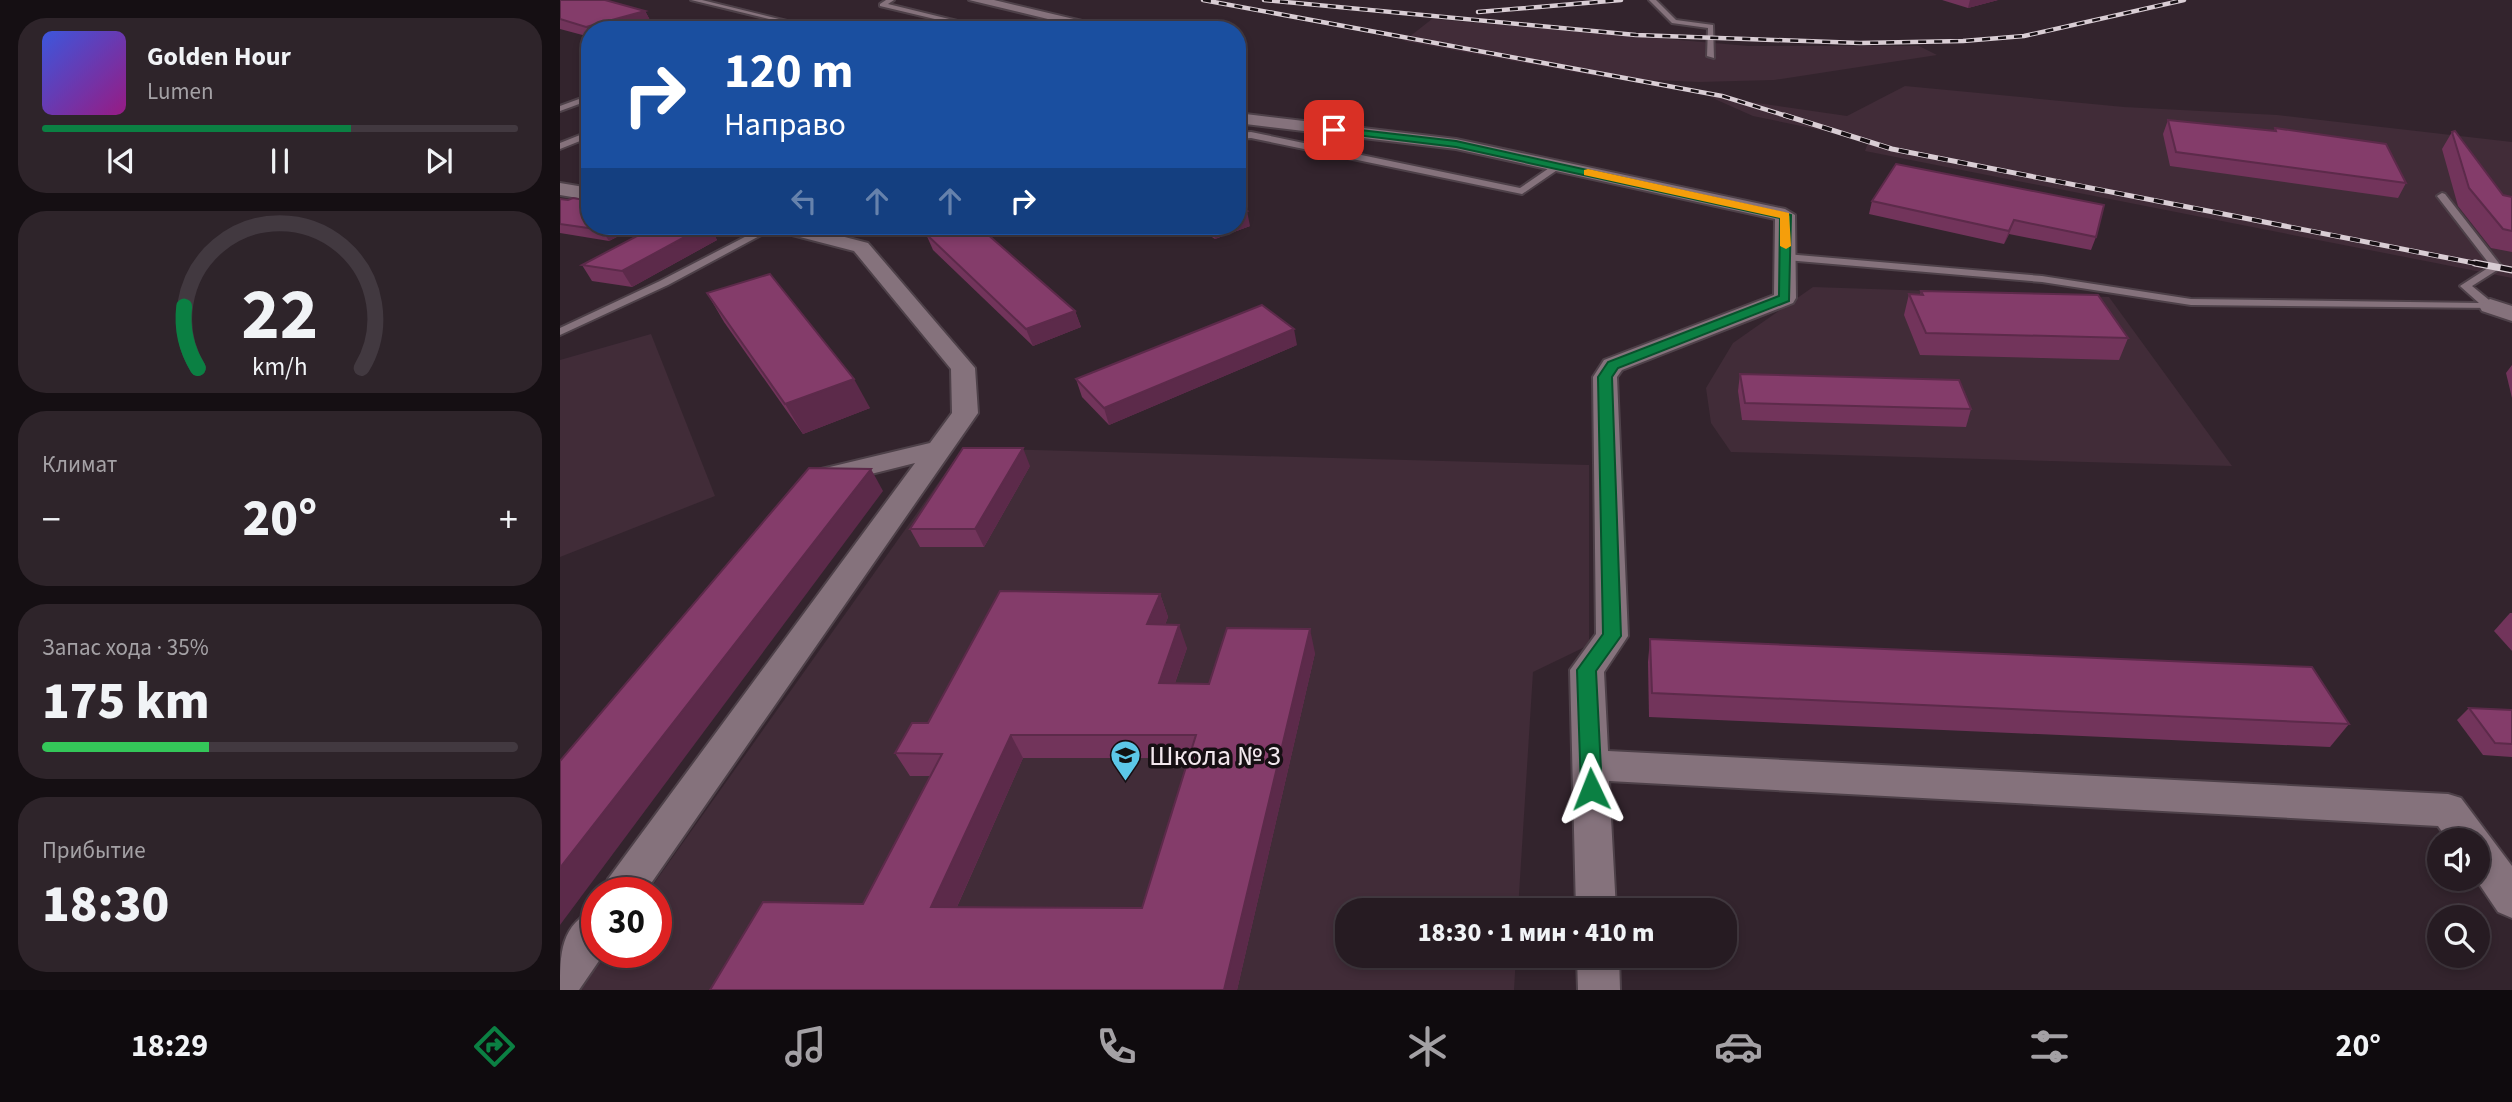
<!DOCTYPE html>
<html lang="ru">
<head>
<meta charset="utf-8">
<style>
  :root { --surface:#261b22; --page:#2e242a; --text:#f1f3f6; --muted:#a4a1a5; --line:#423940; --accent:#0b8043 }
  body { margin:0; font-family:"Source Sans 3",sans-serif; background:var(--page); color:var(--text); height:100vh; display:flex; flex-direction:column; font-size:26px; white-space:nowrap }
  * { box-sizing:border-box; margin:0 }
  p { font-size:23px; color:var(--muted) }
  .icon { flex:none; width:38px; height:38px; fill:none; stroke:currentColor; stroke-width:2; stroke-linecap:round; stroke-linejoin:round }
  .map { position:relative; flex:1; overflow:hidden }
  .sheet { display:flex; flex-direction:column; gap:18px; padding:18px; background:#150f13; width:560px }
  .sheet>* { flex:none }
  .top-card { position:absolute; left:21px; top:21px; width:665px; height:214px; border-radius:28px; box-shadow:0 4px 10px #0003,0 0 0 2px var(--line); background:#1a4fa0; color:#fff; overflow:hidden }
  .buttons { position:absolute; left:1867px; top:828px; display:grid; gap:14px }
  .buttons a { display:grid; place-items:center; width:63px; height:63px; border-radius:50%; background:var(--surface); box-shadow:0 4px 10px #0003,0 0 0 2px var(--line); font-size:35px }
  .speed { position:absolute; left:21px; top:877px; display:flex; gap:14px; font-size:35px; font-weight:700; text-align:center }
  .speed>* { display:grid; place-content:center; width:91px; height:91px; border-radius:50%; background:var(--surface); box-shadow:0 4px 10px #0003,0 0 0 2px var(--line); line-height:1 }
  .speed .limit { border:10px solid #d22; background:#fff; color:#111 }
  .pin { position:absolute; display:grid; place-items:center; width:60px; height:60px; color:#fff; margin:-30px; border-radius:14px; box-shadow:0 4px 10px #0006 }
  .me { position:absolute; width:77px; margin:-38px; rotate:358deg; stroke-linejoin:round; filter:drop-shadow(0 0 5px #0008) }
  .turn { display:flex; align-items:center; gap:24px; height:147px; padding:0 28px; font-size:32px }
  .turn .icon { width:91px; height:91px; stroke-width:2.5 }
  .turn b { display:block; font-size:49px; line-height:60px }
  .lanes { display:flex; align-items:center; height:66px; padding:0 28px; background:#0003; justify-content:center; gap:35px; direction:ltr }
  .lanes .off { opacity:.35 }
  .big { font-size:52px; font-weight:800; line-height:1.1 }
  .sheet .widget { flex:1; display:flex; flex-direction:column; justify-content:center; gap:10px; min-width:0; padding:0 24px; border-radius:28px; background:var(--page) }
  .sheet .dial { align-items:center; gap:0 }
  .dial svg { height:182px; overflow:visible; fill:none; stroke:var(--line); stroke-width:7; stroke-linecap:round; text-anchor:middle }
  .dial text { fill:var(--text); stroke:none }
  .song { display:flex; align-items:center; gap:21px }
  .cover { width:84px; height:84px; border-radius:10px; background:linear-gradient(135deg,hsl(230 70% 55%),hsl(310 70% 35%)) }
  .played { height:7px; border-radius:4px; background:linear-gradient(90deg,var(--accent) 65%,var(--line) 65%) }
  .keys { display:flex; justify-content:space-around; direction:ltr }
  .heat { display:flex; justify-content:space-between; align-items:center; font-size:38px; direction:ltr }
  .charge { height:10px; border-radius:5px; background:linear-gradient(90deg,#34c759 35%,var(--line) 0) }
  .trip { position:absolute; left:775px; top:898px; width:402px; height:70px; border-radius:28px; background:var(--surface); box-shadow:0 4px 10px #0003,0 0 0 2px var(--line); font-weight:800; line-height:70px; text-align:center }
  .dock { display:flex; height:112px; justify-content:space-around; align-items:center; background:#0f0b0e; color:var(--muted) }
  .dock .icon { width:49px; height:49px }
  .dock .selected { color:var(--accent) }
  .dock b { font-size:32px; color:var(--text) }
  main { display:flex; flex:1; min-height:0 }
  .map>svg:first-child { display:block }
</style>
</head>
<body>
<main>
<section class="sheet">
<div class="widget">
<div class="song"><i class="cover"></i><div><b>Golden Hour</b><p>Lumen</p></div></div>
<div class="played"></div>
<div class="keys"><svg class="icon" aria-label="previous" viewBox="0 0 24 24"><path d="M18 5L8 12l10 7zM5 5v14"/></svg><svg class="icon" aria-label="pause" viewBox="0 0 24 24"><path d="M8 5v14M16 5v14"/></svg><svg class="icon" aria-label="next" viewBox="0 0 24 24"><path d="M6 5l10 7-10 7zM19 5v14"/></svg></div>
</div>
<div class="widget dial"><svg viewBox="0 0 100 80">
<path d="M14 69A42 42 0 1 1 86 69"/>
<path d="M14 69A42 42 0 0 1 8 42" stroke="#0b8043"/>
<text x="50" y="56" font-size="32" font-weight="700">22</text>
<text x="50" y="72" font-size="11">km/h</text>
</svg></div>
<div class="widget"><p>Климат</p>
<div class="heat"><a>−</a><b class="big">20°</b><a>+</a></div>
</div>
<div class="widget"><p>Запас хода · 35%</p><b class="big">175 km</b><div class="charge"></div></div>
<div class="widget"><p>Прибытие</p><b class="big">18:30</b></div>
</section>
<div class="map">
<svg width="1952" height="990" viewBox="0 0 1952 990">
  <rect width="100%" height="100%" fill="#33242d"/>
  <g fill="#412c38">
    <polygon points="872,19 1189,46 1359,46 1377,55 1214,80 1139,82 1047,78 844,41"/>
    <polygon points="1345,86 1564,107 1717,115 1952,142 1952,278 1305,151 1309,140 1193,116 1148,96 1287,116"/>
    <polygon points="1253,287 1549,297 1672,466 1171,452 1151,423 1146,388 1173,343"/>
    <polygon points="91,334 155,496 0,557 0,360"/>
    <polygon points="403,448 1029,465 1029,645 973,672 958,910 788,910 788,956 956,956 954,990 19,990 46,952 96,952 96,892 88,892"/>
  </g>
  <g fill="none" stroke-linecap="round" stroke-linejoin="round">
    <defs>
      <g id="lane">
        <polygon points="131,0 142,0 235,23 221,30 211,30 225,23"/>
        <polygon points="326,0 334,0 328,4 434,30 421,30 320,6 320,4"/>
        <polygon points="1089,0 1096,0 1116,20 1153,25 1154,58 1147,56 1148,28 1112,23"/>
        <polygon points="30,95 30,100 0,111 0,106"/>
        <polygon points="30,131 30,137 0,149 0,143"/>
        <polygon points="691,132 960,188 995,164 1003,166 962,194 691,138 677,139 677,133"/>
        <polygon points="1882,193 1885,194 1942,267 1912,286 1934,304 1934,308 1631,305 1482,282 1226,260 1221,257 1226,254 1482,276 1631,299 1919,303 1900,286 1931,266 1877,196"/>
        <polygon points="206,226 218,226 108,285 0,335 0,328 100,281"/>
        <polygon points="303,226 325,226 320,229 265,238 260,235 265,232"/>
      </g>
      <g id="street">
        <polygon points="409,0 434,0 560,30 533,30"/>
        <polygon points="677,113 896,139 1225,209 1235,215 1236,298 1233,303 1062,370 1057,377 1068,636 1044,672 1048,751 1888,794 1901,798 1952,866 1952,918 1938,912 1915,878 1918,878 1918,840 1888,840 1878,826 1049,781 1056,910 1016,910 1010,670 1036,634 1033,377 1044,360 1214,295 1215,219 896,149 677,123"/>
        <polygon points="0,183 30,188 30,200 0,195"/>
        <polygon points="210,226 242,226 308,243 415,368 418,413 85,892 42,892 48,879 355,463 263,486 253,483 249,477 253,471 370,443 392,413 391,369 294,251 213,230"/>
        <polygon points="1930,299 1952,306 1952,321 1922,311 1919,306"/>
        <path d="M37,908v44h8l-26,38h-19c0,-36 0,-66 37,-82z"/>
        <polygon points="1017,956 1059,956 1060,990 1018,990"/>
      </g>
    </defs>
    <use href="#lane" stroke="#4e4149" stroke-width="4"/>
    <use href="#street" stroke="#4e4149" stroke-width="4"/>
    <use href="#lane" fill="#85727c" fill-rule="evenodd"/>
    <use href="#street" fill="#85727c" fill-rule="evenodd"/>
    <defs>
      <g id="rail-far2">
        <polyline points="643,0 1162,96 1230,117"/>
        <polyline points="704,0 1076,35 1300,43 1403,41 1464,36 1624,0"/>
        <polyline points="918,12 1061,0"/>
      </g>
      <polyline id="rail-far1" points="1224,115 1332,149 1924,265"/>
      <polyline id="rail" points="1915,263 1952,270"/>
    </defs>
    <use href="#rail-far2" stroke="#d9cdd4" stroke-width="4.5"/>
    <use href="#rail-far1" stroke="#d9cdd4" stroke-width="5"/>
    <use href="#rail" stroke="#d9cdd4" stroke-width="7"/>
    <use href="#rail-far2" stroke="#160f13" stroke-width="2.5" stroke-dasharray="8" stroke-linecap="butt"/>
    <use href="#rail-far1" stroke="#160f13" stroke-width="3.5" stroke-dasharray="10" stroke-linecap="butt"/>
    <use href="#rail" stroke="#160f13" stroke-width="4.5" stroke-dasharray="13" stroke-linecap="butt"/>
  </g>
  <g fill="#72345b" fill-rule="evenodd">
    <polygon points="0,0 85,11 91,22 30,30 30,37 0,29"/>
    <polygon points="1382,0 1438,0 1408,8"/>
    <polygon points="1608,120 1714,131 1715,128 1846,183 1838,198 1610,166 1603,134"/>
    <polygon points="1892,132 1943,195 1952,197 1952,252 1931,248 1898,206 1882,149"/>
    <polygon points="1336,164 1536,237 1531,250 1449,234 1444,244 1309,214 1312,201"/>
    <polygon points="0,199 78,226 49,241 0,233"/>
    <polygon points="96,226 149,226 157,240 72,287 32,281 22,265"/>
    <polygon points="635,226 690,226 655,239"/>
    <polygon points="366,234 515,311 521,327 473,346 373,250"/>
    <polygon points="1361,291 1568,338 1559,360 1360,355 1344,315 1349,294 1360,295"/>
    <polygon points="147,293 310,408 243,434 164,322"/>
    <polygon points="737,345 549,425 522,397 516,379"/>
    <polygon points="1952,365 1952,398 1946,373"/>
    <polygon points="1180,374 1411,409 1406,427 1182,420 1178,391"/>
    <polygon points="470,466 424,547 360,547 350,529"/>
    <path d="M600,594l8,23 -3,8 22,23 -12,35 34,1 106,-31 -78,337 -374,-86 67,-128h-20l-15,-23 33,-30zM463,758h166l-47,150 -185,-1z"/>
    <polygon points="1950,613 1952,613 1952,651 1934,631"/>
    <polygon points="1090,639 1789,724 1770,747 1089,717 1088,662"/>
    <polygon points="1909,708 1952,710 1952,757 1923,755 1897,720"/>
  </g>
  <g fill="#5c2a4a">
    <polygon points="1410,0 1438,0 1408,8"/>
    <polygon points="85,11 91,22 62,30 30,30 30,34 26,27"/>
    <polygon points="687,211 690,226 655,239 652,226 677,226 677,214"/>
    <polygon points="1454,220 1449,234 1444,244 1449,231"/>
    <polygon points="50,226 78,226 49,241 42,230"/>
    <polygon points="145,226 149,226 157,240 72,287 62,271"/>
    <polygon points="515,311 521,327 473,346 466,329"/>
    <polygon points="734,329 737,345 549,425 544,408"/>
    <polygon points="294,379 310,408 243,434 225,404"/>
    <polygon points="463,448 470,466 424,547 415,529"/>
    <polygon points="311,469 323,491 0,925 0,868"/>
    <polygon points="600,594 608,617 596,648 587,624"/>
    <polygon points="619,625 627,648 607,706 599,683"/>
    <polygon points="750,629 755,653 677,990 664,990"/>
    <polygon points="451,735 463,758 387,929 371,907"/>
  </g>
  <g fill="#843c6a" stroke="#5c2a4a" stroke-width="2" fill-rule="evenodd">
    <polygon points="0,0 45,0 85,11 26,27 0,19"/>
    <polygon points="1608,120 1716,131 1715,128 1826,144 1846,183 1616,152"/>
    <polygon points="1895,131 1943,195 1952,197 1952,231 1943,229 1909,188 1892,132"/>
    <polygon points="1336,164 1544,205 1536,237 1454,220 1449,231 1312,201"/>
    <polygon points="13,198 30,201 30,226 50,226 42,230 0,224 0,199 8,200"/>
    <polygon points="677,205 687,211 677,214"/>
    <polygon points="96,226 145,226 62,271 22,265"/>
    <polygon points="393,226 418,226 515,311 466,329 366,234"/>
    <polygon points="210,274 294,379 225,404 147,293"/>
    <polygon points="1361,291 1538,295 1568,338 1366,333 1349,294 1363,295"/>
    <polygon points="702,305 734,329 544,408 516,379"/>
    <polygon points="1180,374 1399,380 1411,409 1185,403"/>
    <polygon points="403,448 463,448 415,529 350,529"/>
    <polygon points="249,468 311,469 0,868 0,761"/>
    <path d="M440,591l160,3 -13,30 32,1 -20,58 50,1 18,-56 83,1 -86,361h-514l53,-88 100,2 79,-150 -47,-1 17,-30h16zM451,735h185l-54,173 -211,-1z"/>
    <polygon points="1090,639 1752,667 1789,724 1092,693"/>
    <polygon points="1909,708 1952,710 1952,744 1935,743"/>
  </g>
  <polygon fill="#0b8043" stroke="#07532c" stroke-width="2" points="774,127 896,141 1231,215 1229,301 1058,368 1052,377 1061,636 1036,671 1042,789 1039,795 1031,798 1024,795 1021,789 1017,670 1043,634 1038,377 1048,362 1219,296 1220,218 896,147 771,132"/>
  <polygon fill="#f59e0b" points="1028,169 1229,213 1231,246 1226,249 1220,246 1220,218 1024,175 1024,170"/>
  <defs>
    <symbol id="school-pin" viewBox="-11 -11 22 30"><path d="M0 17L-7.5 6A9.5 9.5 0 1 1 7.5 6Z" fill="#5cc7e8" stroke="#160f13"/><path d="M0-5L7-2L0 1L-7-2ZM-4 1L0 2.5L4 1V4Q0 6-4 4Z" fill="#111"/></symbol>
  </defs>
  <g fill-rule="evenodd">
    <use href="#school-pin" x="548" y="738" width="35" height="47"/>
  </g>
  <g text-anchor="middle" stroke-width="7" stroke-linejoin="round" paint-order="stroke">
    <g font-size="28" fill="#f2e7ed" stroke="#160f13" text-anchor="start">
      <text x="589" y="765">Школа № 3</text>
    </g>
  </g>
</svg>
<div class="buttons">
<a><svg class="icon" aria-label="sound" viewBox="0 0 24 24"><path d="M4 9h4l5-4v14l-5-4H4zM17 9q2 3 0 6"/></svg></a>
<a><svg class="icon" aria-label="search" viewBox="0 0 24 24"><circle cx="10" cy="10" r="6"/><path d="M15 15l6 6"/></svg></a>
</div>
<div class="speed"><div class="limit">30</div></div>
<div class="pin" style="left:774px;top:130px;background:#d93025"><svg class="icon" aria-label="arrive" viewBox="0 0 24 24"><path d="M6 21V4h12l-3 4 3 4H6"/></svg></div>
<svg class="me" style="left:1031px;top:789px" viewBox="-20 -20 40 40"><path d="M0-17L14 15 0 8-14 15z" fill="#0b8043" stroke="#fff" stroke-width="4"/></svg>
<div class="trip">18:30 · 1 мин · 410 m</div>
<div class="top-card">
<div class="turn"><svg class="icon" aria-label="right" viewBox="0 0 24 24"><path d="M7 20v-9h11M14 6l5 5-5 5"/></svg><div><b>120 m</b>Направо</div></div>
<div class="lanes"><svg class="icon off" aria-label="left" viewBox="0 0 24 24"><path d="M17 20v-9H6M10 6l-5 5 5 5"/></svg><svg class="icon off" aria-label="ahead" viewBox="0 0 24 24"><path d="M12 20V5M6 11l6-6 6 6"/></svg><svg class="icon off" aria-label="ahead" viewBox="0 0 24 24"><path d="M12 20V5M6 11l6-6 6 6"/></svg><svg class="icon" aria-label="right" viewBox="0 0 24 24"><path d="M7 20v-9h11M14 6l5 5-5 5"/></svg></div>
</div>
</div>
</main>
<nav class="dock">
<b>18:29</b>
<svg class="icon selected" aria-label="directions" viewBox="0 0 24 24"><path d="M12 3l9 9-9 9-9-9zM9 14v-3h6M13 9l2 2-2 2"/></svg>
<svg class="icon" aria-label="music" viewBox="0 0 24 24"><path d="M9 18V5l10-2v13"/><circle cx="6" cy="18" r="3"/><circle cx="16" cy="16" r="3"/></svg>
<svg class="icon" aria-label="phone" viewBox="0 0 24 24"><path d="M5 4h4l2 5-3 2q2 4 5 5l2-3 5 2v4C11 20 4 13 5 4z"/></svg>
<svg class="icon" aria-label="climate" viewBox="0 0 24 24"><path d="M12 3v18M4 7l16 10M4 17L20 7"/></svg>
<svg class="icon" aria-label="car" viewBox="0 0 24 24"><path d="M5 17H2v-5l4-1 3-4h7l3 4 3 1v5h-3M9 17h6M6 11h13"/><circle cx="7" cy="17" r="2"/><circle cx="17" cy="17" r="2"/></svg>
<svg class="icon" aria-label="filters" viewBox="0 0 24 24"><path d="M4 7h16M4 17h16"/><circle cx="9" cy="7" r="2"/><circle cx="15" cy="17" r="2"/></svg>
<b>20°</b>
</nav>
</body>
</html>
